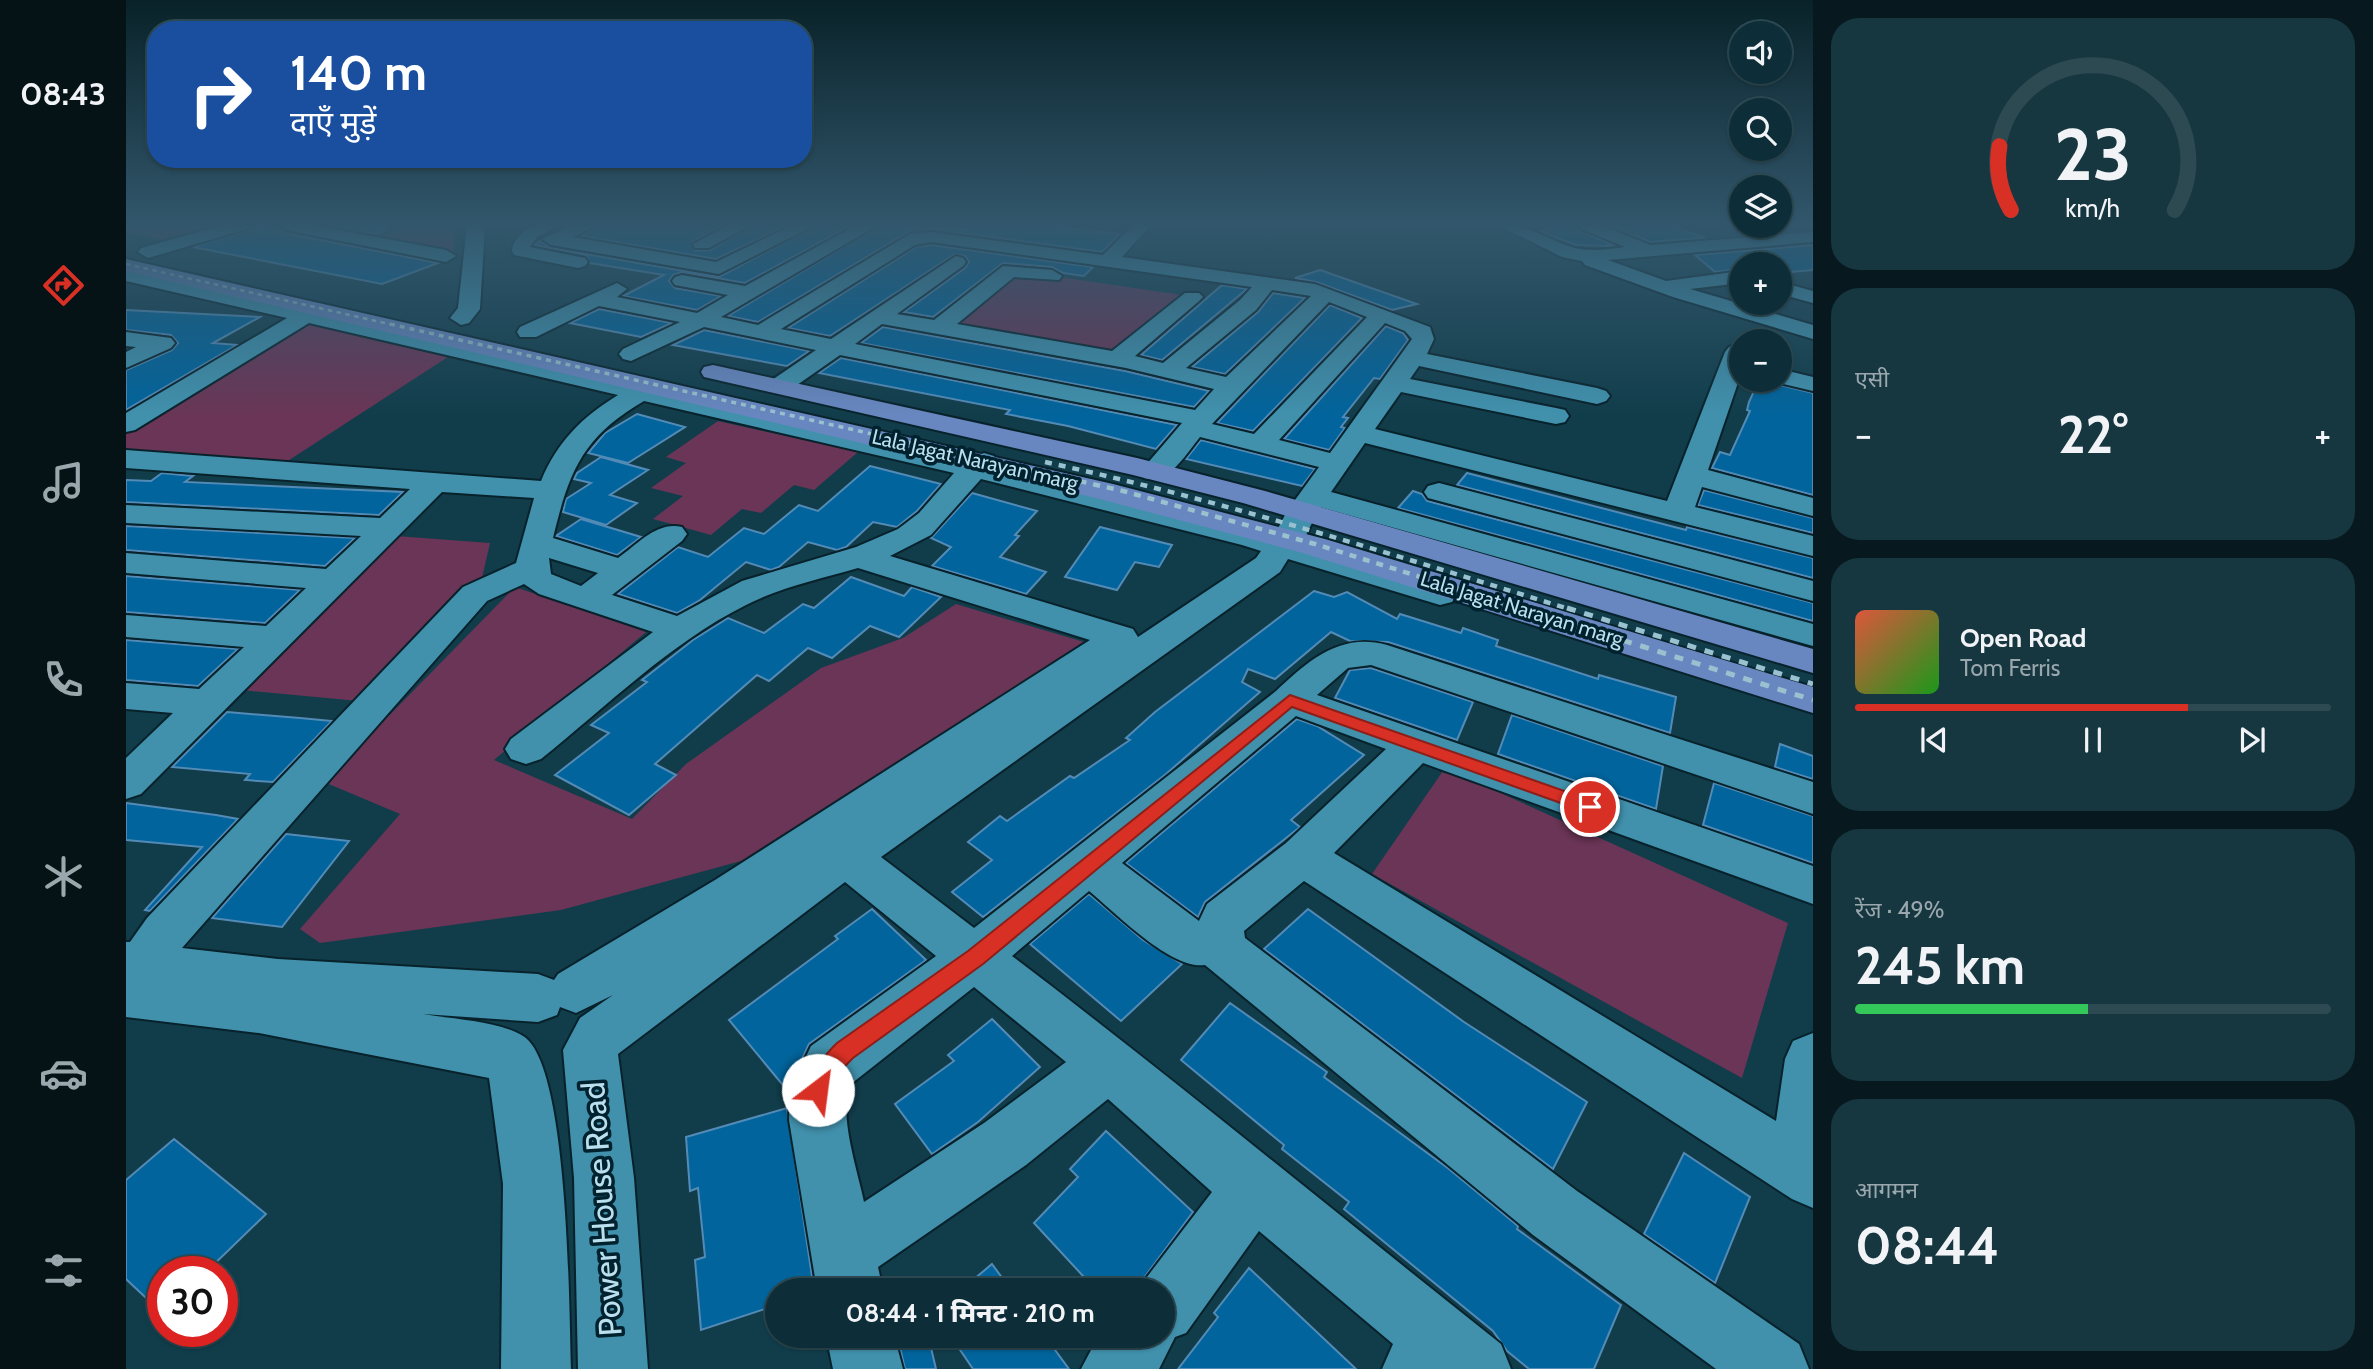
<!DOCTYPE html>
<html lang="hi">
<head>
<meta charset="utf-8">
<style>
  :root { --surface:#0d2e38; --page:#163640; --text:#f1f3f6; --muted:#9aa8ae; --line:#2d4a53; --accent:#d93025 }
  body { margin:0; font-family:Cabin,"Noto Sans Devanagari",sans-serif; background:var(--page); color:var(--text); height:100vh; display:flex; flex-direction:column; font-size:26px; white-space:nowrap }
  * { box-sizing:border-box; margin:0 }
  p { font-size:23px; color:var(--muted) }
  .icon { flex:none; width:38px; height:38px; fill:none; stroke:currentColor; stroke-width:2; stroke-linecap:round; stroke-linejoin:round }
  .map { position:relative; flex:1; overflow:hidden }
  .sheet { display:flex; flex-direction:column; gap:18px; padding:18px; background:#07191f; width:560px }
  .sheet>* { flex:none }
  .guide { position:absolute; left:21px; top:21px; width:665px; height:147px; border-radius:28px; box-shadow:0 2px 5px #0004,0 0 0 2px var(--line); background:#1a4fa0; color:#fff; overflow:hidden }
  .fabs { position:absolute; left:1603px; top:21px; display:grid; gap:14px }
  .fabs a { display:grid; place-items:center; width:63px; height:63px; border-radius:50%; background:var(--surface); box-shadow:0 2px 5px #0004,0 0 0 2px var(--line); font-size:35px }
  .speed { position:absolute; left:21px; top:1256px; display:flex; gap:14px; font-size:35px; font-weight:700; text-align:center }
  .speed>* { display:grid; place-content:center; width:91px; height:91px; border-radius:50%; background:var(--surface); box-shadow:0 2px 5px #0004,0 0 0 2px var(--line); line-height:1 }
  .speed .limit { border:10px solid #d22; background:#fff; color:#111 }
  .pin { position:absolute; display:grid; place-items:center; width:60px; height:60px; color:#fff; margin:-30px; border:4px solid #fff; border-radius:50%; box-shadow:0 2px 7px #0007 }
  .me { position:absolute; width:77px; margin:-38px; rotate:30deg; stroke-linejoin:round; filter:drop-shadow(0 0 5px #0008) }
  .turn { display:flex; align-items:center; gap:24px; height:147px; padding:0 28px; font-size:32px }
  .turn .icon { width:91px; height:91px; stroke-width:2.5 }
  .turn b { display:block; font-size:49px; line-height:60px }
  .big { font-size:52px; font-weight:800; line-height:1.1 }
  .sheet .card { flex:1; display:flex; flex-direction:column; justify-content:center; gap:10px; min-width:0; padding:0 24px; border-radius:28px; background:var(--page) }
  .sheet .dial { align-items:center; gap:0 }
  .dial svg { height:182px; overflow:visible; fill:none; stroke:var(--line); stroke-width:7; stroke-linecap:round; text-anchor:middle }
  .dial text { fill:var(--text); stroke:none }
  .song { display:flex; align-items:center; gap:21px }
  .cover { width:84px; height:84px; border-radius:10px; background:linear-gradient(135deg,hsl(10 70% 55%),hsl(120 70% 35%)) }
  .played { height:7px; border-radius:4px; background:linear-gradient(90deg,var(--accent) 70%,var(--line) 70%) }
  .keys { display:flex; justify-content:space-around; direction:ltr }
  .heat { display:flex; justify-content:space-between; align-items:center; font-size:38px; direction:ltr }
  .charge { height:10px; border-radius:5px; background:linear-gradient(90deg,#34c759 49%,var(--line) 0) }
  .trip { position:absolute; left:639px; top:1278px; width:410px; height:70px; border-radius:35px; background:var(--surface); box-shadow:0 2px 5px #0004,0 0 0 2px var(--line); font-weight:800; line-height:70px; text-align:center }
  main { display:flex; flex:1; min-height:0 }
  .tab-bar { display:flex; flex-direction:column; width:126px; justify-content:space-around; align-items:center; background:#051216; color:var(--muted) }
  .tab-bar .icon { width:49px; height:49px }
  .tab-bar .active { color:var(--accent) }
  .tab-bar b { font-size:32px; color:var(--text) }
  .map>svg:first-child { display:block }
</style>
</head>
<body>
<main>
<nav class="tab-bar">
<b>08:43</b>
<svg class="icon active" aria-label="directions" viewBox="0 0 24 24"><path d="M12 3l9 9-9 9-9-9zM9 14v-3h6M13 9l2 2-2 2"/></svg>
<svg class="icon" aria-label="music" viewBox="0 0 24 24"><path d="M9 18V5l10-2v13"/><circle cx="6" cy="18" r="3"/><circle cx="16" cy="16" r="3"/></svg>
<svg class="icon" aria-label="phone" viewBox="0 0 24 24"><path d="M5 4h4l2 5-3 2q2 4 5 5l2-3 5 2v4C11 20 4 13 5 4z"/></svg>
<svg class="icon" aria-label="climate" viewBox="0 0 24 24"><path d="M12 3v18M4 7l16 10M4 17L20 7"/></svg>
<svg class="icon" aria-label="car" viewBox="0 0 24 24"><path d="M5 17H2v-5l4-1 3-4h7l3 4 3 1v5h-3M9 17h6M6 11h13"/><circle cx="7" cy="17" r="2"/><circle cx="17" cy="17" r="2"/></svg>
<svg class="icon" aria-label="filters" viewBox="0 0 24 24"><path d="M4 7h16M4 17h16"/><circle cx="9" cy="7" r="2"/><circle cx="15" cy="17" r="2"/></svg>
</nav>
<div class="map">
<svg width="1687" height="1369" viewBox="0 0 1687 1369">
  <rect width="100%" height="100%" fill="#113d4b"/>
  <g fill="#6a3556">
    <polygon points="0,225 103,225 46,242 0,232"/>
    <polygon points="288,225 330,225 327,253 250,237"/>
    <polygon points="880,269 1056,295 985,353 813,322"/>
    <polygon points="182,319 328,353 154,466 0,455 0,429"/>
    <polygon points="592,421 732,452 688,490 668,485 635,513 616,509 585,535 527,519 557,496 525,488 560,463 540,457"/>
    <polygon points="270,536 364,543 356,578 233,701 115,690"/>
    <polygon points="389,587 520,632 368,760 506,819 560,764 695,668 777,638 830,604 958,642 637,855 435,910 194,943 174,929 274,814 198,782"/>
    <polygon points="1319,768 1662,923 1616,1078 1246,874"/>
  </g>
  <g fill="#01649c" stroke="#548bb6" stroke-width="2">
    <polygon points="140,225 149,225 159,233 312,263 256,284 67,247"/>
    <polygon points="197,225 262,225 263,229 250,234"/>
    <polygon points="473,225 598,225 566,242 569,251 584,250 627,225 662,225 590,259 455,236"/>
    <polygon points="691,225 726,225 619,283 556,272 547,275 543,281 549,288 595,296 571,310 497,296 538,275 464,263 460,255 408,245 414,241 425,248 593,277"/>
    <polygon points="754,225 841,229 847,225 918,225 994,234 976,252 805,229 784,231 632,322 602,316"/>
    <polygon points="1416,225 1450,225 1454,231 1489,246 1450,245 1413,231 1427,230"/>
    <polygon points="1481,225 1544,225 1579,238 1524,242"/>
    <polygon points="805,245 967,267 958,276 937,273 926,267 877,263 807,317 778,312 839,268 843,262 839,256 829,254 704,336 662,328 790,247"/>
    <polygon points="1687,245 1687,270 1654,273 1654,264 1615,264 1615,269 1589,272 1569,255"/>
    <polygon points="1194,270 1291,304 1266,310 1190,282 1169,278"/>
    <polygon points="1096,285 1121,289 1036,360 1015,355"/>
    <polygon points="1147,293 1179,298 1099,374 1066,367 1132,312"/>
    <polygon points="1204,305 1236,318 1127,431 1091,423"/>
    <polygon points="473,309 546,323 515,337 444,323"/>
    <polygon points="0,310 134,317 87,343 111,345 0,410 0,370 46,350 52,343 45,335 0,330"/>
    <polygon points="1260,326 1277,333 1282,340 1254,379 1248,378 1217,417 1222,418 1215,427 1219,428 1203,450 1158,439"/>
    <polygon points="757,327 999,371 1083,391 1068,407 735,343"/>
    <polygon points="578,330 683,351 661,366 547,345"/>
    <polygon points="715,358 1051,425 1030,449 942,426 880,414 884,410 693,373"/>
    <polygon points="1633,380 1687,393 1687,495 1586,468 1594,452 1604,455 1624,411 1621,410 1623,402"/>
    <polygon points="511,414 559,427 502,463 462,453 479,433"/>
    <polygon points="1075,440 1189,469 1176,486 1060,459"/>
    <polygon points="475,457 522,470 484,495 511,503 480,525 437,512 440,499 465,483 448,479 451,473"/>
    <polygon points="744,466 815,484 791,511 771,527 747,522 720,547 711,550 682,542 653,567 645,570 620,562 574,600 551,613 492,594 552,547 582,557 618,528 638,534 673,505 692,511"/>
    <polygon points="36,473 67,476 59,482 277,492 253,515 0,502 0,480 25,481"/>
    <polygon points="1341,473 1560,530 1561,527 1687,558 1687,578 1331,485"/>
    <polygon points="1578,490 1687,518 1687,533 1572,505"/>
    <polygon points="1287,491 1296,494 1301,501 1687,603 1687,621 1272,508"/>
    <polygon points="846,493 911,511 889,535 893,536 874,557 920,572 900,594 806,566 825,547 805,538"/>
    <polygon points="455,519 515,537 491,555 430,536"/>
    <polygon points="0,526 229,538 199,566 0,550"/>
    <polygon points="974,527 1046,545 1033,567 1009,562 991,590 939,577"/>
    <polygon points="0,576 174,590 139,623 0,612"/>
    <polygon points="725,577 778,596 786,587 815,597 773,637 744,626 706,658 682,648 643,681 631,675 529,764 550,775 503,815 429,775 483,733 465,725 521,682 516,680 567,640 602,618 638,633 677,604 688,608"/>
    <polygon points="1188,591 1208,597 1221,592 1271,619 1274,614 1335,633 1337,628 1372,640 1370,646 1472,679 1473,675 1550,697 1544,733 1262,642 1224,641 1205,632 1149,679 1122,669 1116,682 1134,692 1040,774 857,917 826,892 866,860 842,842 874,816 881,821 944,776 948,778 1004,740 1000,738 1029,712"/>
    <polygon points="0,640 112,649 72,686 0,680"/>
    <polygon points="1245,668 1347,702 1331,740 1209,698 1224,670"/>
    <polygon points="101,712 174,718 206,721 147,782 119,780 124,774 46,767"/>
    <polygon points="1386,715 1537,766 1530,809 1372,754"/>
    <polygon points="1171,719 1191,726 1238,755 1165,820 1174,827 1079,902 1072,917 1000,863"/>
    <polygon points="1654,744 1687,756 1687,779 1649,767"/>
    <polygon points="1588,783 1687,816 1687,863 1577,825"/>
    <polygon points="0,803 90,815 112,819 24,911 19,910 76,847 0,840"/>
    <polygon points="160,834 223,841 156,927 86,918"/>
    <polygon points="963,894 1017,940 1056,964 995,1021 904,944"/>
    <polygon points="746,909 800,960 683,1044 669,1074 656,1084 603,1020 712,939 709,936"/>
    <polygon points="1182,909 1338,1022 1461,1102 1427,1169 1138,949"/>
    <polygon points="1104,1003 1201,1072 1198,1077 1323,1169 1392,1226 1391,1229 1495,1305 1468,1369 1403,1369 1381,1351 1367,1331 1218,1209 1223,1202 1156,1149 1158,1145 1055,1060"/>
    <polygon points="866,1019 914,1067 852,1122 806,1154 769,1104 828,1061 822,1055"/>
    <polygon points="661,1108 688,1290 651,1290 651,1305 575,1330 569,1260 579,1257 572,1188 564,1191 560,1137"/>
    <polygon points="980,1131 1067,1212 1009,1290 970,1290 908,1223 952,1177 944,1169"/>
    <polygon points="48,1139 140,1214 80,1272 37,1272 37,1314 0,1279 0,1180"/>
    <polygon points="1558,1153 1624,1197 1589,1283 1518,1234"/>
    <polygon points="866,1264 885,1290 835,1290"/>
    <polygon points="1123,1268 1230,1369 1052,1369 1092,1317 1088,1313"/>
    <polygon points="771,1335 802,1335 810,1369 779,1369"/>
    <polygon points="824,1335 918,1335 943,1369 847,1369"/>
  </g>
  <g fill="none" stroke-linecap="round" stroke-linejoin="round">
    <defs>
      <g id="minor">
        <polygon points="97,225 124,225 121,229 22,258 12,252 15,248"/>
        <polygon points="151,225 185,225 320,250 330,256 320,262 160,230"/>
        <polygon points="341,225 359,225 354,309 343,323 335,325 324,318 332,308"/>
        <path d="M410,225h24l-23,12 -7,10 55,11 3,4 -3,4 -7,2 -64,-13 -2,-4c1,-13 13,-22 24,-26z"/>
        <polygon points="447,225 471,225 447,237 590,262 667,225 689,225 593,274 425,245 416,239"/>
        <polygon points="603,225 625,225 583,248 569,248 567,244"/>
        <path d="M731,225h21l-157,92 37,8 152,-91 21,-2 172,23 30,-30h18l-29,32 193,27 115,43 4,12 -7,15 170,34 9,3 4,5 -4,5 -9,3 -178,-38 -9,13 146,29 9,2 4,6 -4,6 -9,2 -155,-32 -26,37 292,72 58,-149 4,-5 12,-4v31l-33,96 105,28v18l-111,-29 -7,20 118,29v20l-448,-113 -34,49 482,132v22l-493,-139 -18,36 150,45 5,7 -5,7 -12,3 -152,-46 -8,13 -399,285 93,71 302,-237c32,-30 64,-59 111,-46l426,137v32l-442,-149 -23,3 -31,27 496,171v38l-390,-141 -89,90 442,268 9,-62 8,-18 20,-8v175l-21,-9 -488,-318 -60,50 1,7 332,253 222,153 10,25h-93l-183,-134 -328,-270c-34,5 -89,-52 -116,-74l-77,65c166,126 326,259 489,388l10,25h-129l11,-25 -134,-113 -73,102 -11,4 -16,32h-78l18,-34h63v-45h-25l75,-98 -104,-93 -82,66 -148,102 5,23h-66l-28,-170 1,-30 21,-44 125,-90 -91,-74 -227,172 16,124 14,191h-70l-4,-191 -11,-128 17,-32 33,-23 -37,18 -16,-6 -3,8 -19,7 -115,-8c28,5 76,7 100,22 46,27 46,275 48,333h-70l2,-185 -14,-106 -230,-45 -133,-16v-75h4l17,-24 316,-331 53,-24 18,-65 -92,-6 -301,302 -15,5v-41l47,-45 -47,-4v-26l73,6 45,-42 -118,-10v-22l140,11 40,-38 -180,-15v-20l200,16 35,-33 -235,-13v-18l254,13 30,-29 -284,-21v-18l415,31c16,-39 41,-64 77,-86l-309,-72 -174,107 -9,2v-19l161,-95 -161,-37v-12l177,40 13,-5 8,1 3,5 -3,4 314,70 14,-5 9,3 4,5 -3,3 307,69 15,-6 10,3 4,6 -2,4 279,68 12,-23 32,-44 -119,-30c-15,18 -31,48 -56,41l-4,-6 42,-49 -342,-68 -53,37h-18l-4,-5 4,-5 47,-32 -112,-23 -73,34 -8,-2 -4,-5 4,-5 57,-27 -81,-16 -63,31h-16l-3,-5 3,-5 97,-44 10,6 -10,8 80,16 31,-18 -53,-10 -3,-4 3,-4 7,-2 63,11zM805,242l321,45 -12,13 -77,63 -28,-7 64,-55 4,-4 -4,-4h-14l-73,58 -155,-27 57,-47 45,3 3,-4 -10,-6 -49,-4 -69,54 -37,-6 66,-48 3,-4 -3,-4 -7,-2 -125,83 -50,-10 134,-84zM1146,290l39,6 -85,81 -40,-9 70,-58zM1203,302l38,15 -113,117 -42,-10zM1259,323l20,8 7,8 -82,114 -51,-13zM756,324l244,44 88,21 -19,21 -340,-66zM518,401l310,72 -35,40 -21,16 -42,18 -114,34 -65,35 -65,-21 70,-54 5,-7 -5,-7c-25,-6 -44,17 -64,31l-65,-20c16,-66 29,-101 91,-137zM855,479l261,66 19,6 -5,7 -118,79 -5,-8 -243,-73 41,-21zM423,558l49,15 -17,13 -30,-12zM732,568l232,72 -375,240 -157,94 -4,6 -16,-6 -260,-15 -96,-11 305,-347 37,-17 15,10 114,38 -142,107 -6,10 6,10 15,5 15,-5c66,-53 129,-116 205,-154 35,-18 74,-26 112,-37zM1170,716l90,33 -100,94 -79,61 -8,17 -77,-58zM848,987l92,75 -82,61 -120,79c-6,-30 -27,-91 -13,-118z"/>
        <path d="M1372,225c30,-3 49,16 77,23 16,4 34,1 50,-1l-44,-18 -3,-4h23l49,20 163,-13v10l-205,18 58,21 75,-10v12l-51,6 123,36v14l-140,-42 -88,-32 -3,-4 -20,-4z"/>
        <polygon points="1654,282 1687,291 1687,303 1654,294"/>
        <polygon points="0,332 45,338 49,343 45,348 0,368 0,352 10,347 0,346"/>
        <polygon points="1654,369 1687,377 1687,391 1645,381 1654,380"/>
        <polygon points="1313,483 1687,581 1687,601 1302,498 1298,492 1302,486"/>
        <polygon points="700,1335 768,1335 777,1369 707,1369"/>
      </g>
      <g id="major">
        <polygon points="0,259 987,484 1199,539 1687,687 1687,713 1177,553 970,498 0,271"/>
        <polygon points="587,365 1011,458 1139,491 1687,649 1687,673 1117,503 1007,475 578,377 575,372 578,367"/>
      </g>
    </defs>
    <use href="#minor" stroke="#08222b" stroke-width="4"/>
    <use href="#major" stroke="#08222b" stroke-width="4"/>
    <use href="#minor" fill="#4191ad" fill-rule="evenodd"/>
    <use href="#major" fill="#6887c0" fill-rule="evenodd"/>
    <polyline stroke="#9ac1cf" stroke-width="2.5" stroke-dasharray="4.5 4.5" stroke-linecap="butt" points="0,264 272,326"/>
    <polyline stroke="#9ac1cf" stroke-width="3.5" stroke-dasharray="5 5" stroke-linecap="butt" points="264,324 825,452"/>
    <g stroke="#9ac1cf" stroke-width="4.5" stroke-dasharray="7 7" stroke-linecap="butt">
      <polyline points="817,450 997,491 1189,544 1400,610"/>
      <path d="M919,462c179,39 353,94 527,148"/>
    </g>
    <g stroke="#9ac1cf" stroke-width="5" stroke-dasharray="9 9" stroke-linecap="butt">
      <polyline points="1394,608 1687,700"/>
      <polyline points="1441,608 1687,684"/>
    </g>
  </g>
  <linearGradient id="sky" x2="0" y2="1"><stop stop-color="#092229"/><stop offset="0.54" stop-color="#32576c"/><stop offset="1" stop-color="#32576c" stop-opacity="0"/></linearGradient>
  <rect width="1687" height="416" fill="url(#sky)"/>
  <path fill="#d93025" stroke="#8d1f18" stroke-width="2" d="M1164,695l306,107 3,5 -9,6 -7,-2 -291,-104 -309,257 -130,94 -14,14 -12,26 -9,3 -8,-3 -3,-8c8,-19 15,-33 30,-47l131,-92z"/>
  <g text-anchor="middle" stroke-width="7" stroke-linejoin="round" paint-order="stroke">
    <g font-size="21" fill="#badfee" stroke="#00222e">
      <text transform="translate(849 460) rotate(13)" y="7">Lala Jagat Narayan marg</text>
      <text transform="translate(1396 609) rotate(17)" y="7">Lala Jagat Narayan marg</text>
    </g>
    <g font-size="32" fill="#badfee" stroke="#00222e">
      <text transform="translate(476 1209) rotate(-94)" y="11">Power House Road</text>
    </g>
  </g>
</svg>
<div class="fabs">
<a><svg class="icon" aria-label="sound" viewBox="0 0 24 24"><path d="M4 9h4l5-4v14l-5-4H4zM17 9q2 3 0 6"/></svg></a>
<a><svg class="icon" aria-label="search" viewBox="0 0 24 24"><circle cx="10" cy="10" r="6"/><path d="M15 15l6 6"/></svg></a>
<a><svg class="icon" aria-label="layers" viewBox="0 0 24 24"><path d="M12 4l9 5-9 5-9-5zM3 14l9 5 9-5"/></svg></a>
<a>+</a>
<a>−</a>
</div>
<div class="speed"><div class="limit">30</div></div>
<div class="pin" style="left:1464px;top:807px;background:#d93025"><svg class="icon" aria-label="arrive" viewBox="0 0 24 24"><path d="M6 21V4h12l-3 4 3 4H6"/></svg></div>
<svg class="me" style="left:692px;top:1090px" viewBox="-20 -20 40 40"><circle r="19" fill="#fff"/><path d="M0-13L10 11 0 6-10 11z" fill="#d93025"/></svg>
<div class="trip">08:44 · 1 मिनट · 210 m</div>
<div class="guide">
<div class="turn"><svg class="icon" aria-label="right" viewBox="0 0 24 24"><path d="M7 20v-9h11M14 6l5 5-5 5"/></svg><div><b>140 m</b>दाएँ मुड़ें</div></div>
</div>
</div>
<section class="sheet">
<div class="card dial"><svg viewBox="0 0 100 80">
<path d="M14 69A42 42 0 1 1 86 69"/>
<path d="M14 69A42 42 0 0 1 9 41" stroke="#d93025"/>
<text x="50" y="56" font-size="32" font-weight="700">23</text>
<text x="50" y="72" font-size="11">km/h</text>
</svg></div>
<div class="card"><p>एसी</p>
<div class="heat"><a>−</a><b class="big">22°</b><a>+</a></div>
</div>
<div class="card">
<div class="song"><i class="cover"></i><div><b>Open Road</b><p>Tom Ferris</p></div></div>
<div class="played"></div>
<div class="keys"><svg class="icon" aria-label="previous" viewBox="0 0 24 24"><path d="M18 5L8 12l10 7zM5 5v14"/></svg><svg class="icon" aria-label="pause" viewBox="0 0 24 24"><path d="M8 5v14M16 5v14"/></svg><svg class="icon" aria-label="next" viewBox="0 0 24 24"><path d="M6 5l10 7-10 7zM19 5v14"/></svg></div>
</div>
<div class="card"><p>रेंज · 49%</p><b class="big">245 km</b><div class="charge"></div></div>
<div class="card"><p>आगमन</p><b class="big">08:44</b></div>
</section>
</main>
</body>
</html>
